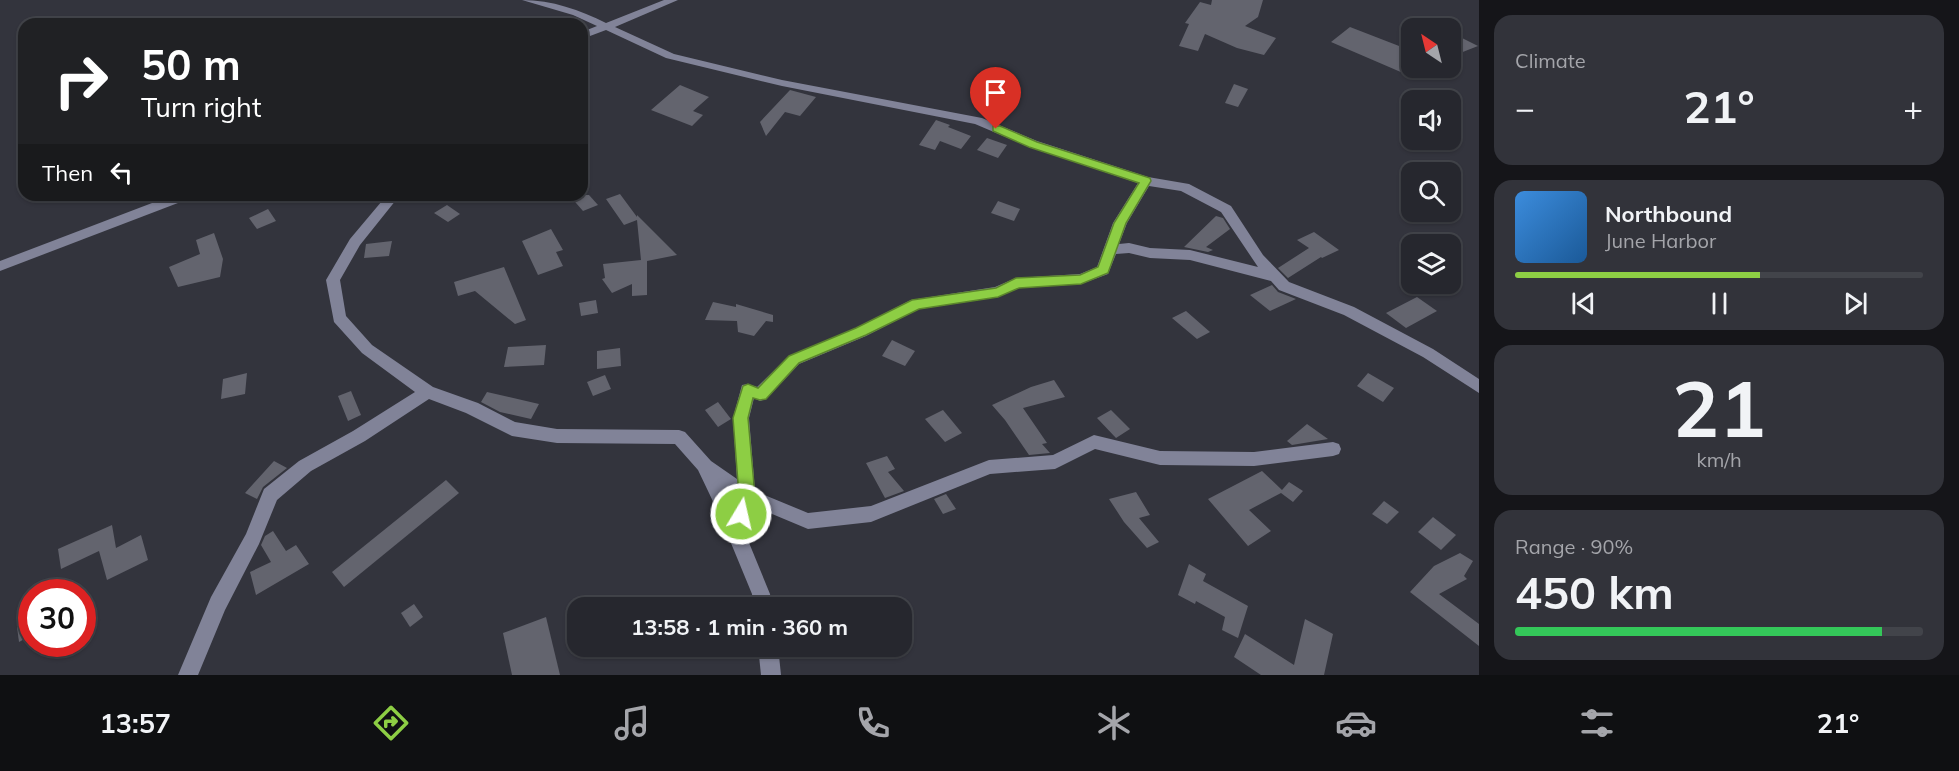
<!DOCTYPE html>
<html lang="en">
<head>
<meta charset="utf-8">
<style>
  :root { --surface:#26272e; --page:#32333a; --text:#f1f3f6; --muted:#a4a5aa; --line:#42444a; --accent:#8dce44 }
  body { margin:0; font-family:Mulish,sans-serif; background:var(--page); color:var(--text); height:100vh; display:flex; flex-direction:column; font-size:22px; white-space:nowrap }
  * { box-sizing:border-box; margin:0 }
  p { font-size:20px; color:var(--muted) }
  .icon { flex:none; width:33px; height:33px; fill:none; stroke:currentColor; stroke-width:2; stroke-linecap:round; stroke-linejoin:round }
  .map { position:relative; flex:1; overflow:hidden }
  .panel { display:flex; flex-direction:column; gap:15px; padding:15px; background:#151519; width:480px }
  .panel>* { flex:none }
  .guide { position:absolute; left:18px; top:18px; width:570px; height:183px; border-radius:18px; box-shadow:0 2px 4px #0004,0 0 0 2px var(--line); background:#202124; color:#fff; overflow:hidden }
  .needle { width:39px; rotate:325deg }
  .buttons { position:absolute; left:1401px; top:18px; display:grid; gap:12px }
  .buttons a { display:grid; place-items:center; width:60px; height:60px; border-radius:12px; background:var(--surface); box-shadow:0 2px 4px #0004,0 0 0 2px var(--line); font-size:30px }
  .speed { position:absolute; left:18px; top:579px; display:flex; gap:12px; font-size:30px; font-weight:700; text-align:center }
  .speed>* { display:grid; place-content:center; width:78px; height:78px; border-radius:50%; background:var(--surface); box-shadow:0 2px 4px #0004,0 0 0 2px var(--line); line-height:1 }
  .speed .limit { border:9px solid #d22; background:#fff; color:#111 }
  .pin { position:absolute; display:grid; place-items:center; width:51px; height:51px; color:#fff; margin:-62px -26px; border-radius:50% 50% 50% 0; rotate:-45deg; box-shadow:0 0 6px #0007 }
  .pin .icon { rotate:45deg }
  .me { position:absolute; width:66px; margin:-33px; rotate:9deg; stroke-linejoin:round; filter:drop-shadow(0 0 4px #0008) }
  .turn { display:flex; align-items:center; gap:21px; height:126px; padding:0 24px; font-size:27px }
  .turn .icon { width:78px; height:78px; stroke-width:2.5 }
  .turn b { display:block; font-size:42px; line-height:51px }
  .then { display:flex; align-items:center; height:57px; padding:0 24px; background:#0003; gap:12px; font-size:22px }
  .big { font-size:45px; font-weight:700; line-height:1.1 }
  .panel .tile { flex:1; display:flex; flex-direction:column; justify-content:center; gap:9px; min-width:0; padding:0 21px; border-radius:18px; background:var(--page) }
  .panel .dial { align-items:center; gap:0 }
  .dial b { font-size:78px; line-height:1 }
  .song { display:flex; align-items:center; gap:18px }
  .cover { width:72px; height:72px; border-radius:9px; background:linear-gradient(135deg,hsl(210 70% 55%),hsl(210 70% 35%)) }
  .played { height:6px; border-radius:3px; background:linear-gradient(90deg,var(--accent) 60%,var(--line) 60%) }
  .keys { display:flex; justify-content:space-around; direction:ltr }
  .heat { display:flex; justify-content:space-between; align-items:center; font-size:33px; direction:ltr }
  .charge { height:9px; border-radius:4px; background:linear-gradient(90deg,#34c759 90%,var(--line) 0) }
  .trip { position:absolute; left:567px; top:597px; width:345px; height:60px; border-radius:18px; background:var(--surface); box-shadow:0 2px 4px #0004,0 0 0 2px var(--line); font-weight:700; line-height:60px; text-align:center }
  .tabs { display:flex; height:96px; justify-content:space-around; align-items:center; background:#0f1012; color:var(--muted) }
  .tabs .icon { width:42px; height:42px }
  .tabs .active { color:var(--accent) }
  .tabs b { font-size:27px; color:var(--text) }
  main { display:flex; flex:1; min-height:0 }
  .map>svg:first-child { display:block }
</style>
</head>
<body>
<main>
<div class="map">
<svg width="1479" height="675" viewBox="0 0 1479 675">
  <rect width="100%" height="100%" fill="#33343d"/>
  <g fill="#63646e">
    <polygon points="1212,0 1263,0 1258,17 1245,26 1276,38 1264,55 1237,48 1205,34 1198,51 1179,46 1189,24 1185,23 1200,2 1211,5"/>
    <polygon points="1350,27 1412,51 1412,68 1420,68 1410,76 1331,42"/>
    <polygon points="1450,32 1478,46 1450,57"/>
    <polygon points="1234,84 1248,89 1238,107 1225,103"/>
    <polygon points="680,85 709,97 693,111 703,115 692,126 651,110"/>
    <polygon points="790,90 816,97 800,116 785,112 766,136 760,122"/>
    <polygon points="936,120 950,125 948,127 971,136 961,149 940,141 935,150 919,145"/>
    <polygon points="987,138 1007,145 998,158 977,150"/>
    <polygon points="620,194 637,217 637,215 677,255 647,261 647,295 632,296 632,284 612,293 602,279 605,278 603,264 641,260 637,220 624,225 606,199"/>
    <polygon points="569,195 589,195 598,205 583,211"/>
    <polygon points="998,201 1020,209 1014,221 991,213"/>
    <polygon points="447,205 460,214 448,222 434,213"/>
    <polygon points="268,209 276,221 257,229 249,218"/>
    <polygon points="1216,216 1223,218 1230,229 1206,247 1213,250 1208,252 1184,247"/>
    <polygon points="551,229 563,250 556,252 563,266 538,275 522,241"/>
    <polygon points="1314,232 1339,250 1322,258 1321,257 1288,278 1278,268 1309,248 1297,240"/>
    <polygon points="214,233 223,259 220,277 178,287 169,267 200,254 196,240"/>
    <polygon points="392,241 389,256 364,258 366,244"/>
    <polygon points="504,267 526,320 515,324 475,291 458,296 454,282"/>
    <polygon points="1272,285 1278,292 1296,299 1270,311 1250,295"/>
    <polygon points="1417,297 1437,311 1406,328 1386,313"/>
    <polygon points="596,300 598,313 581,316 579,303"/>
    <polygon points="713,302 736,307 736,304 773,315 773,322 766,321 754,336 738,332 737,321 705,320"/>
    <polygon points="1186,311 1210,332 1197,339 1172,318"/>
    <polygon points="892,340 915,351 905,366 882,356"/>
    <polygon points="546,345 544,365 504,367 508,347"/>
    <polygon points="620,348 621,366 597,369 597,351"/>
    <polygon points="247,373 245,394 221,399 223,379"/>
    <polygon points="1368,373 1394,388 1383,402 1357,386"/>
    <polygon points="605,375 611,389 593,396 587,382"/>
    <polygon points="1054,380 1065,397 1023,408 1047,443 1042,444 1050,453 1029,455 1005,420 992,405 1031,387"/>
    <polygon points="351,391 361,415 348,421 338,396"/>
    <polygon points="487,392 539,404 531,419 500,412 481,402"/>
    <polygon points="718,402 731,419 718,427 705,410"/>
    <polygon points="943,410 962,433 945,442 925,419"/>
    <polygon points="1111,410 1130,429 1116,438 1097,418"/>
    <polygon points="1307,424 1328,439 1292,445 1287,441"/>
    <polygon points="887,456 895,469 888,472 904,491 885,498 866,463"/>
    <polygon points="274,461 287,468 263,487 257,499 245,493"/>
    <polygon points="1262,471 1282,490 1289,482 1303,491 1293,502 1281,493 1249,510 1271,531 1248,546 1208,499"/>
    <polygon points="446,480 459,493 344,587 332,572"/>
    <polygon points="1136,492 1150,515 1139,518 1159,542 1147,548 1124,522 1109,499"/>
    <polygon points="946,494 956,509 943,514 934,499"/>
    <polygon points="1384,501 1399,512 1387,524 1372,514"/>
    <polygon points="1433,517 1456,535 1441,550 1418,532"/>
    <polygon points="112,525 116,548 141,535 148,560 107,580 99,551 61,569 58,549"/>
    <polygon points="273,531 286,551 296,545 309,564 256,595 250,572 271,562 261,545 265,536"/>
    <polygon points="1460,553 1473,561 1464,576 1467,579 1439,594 1479,624 1479,646 1410,592 1434,566"/>
    <polygon points="1189,564 1206,574 1203,581 1248,606 1238,638 1222,630 1225,617 1196,601 1195,604 1178,595"/>
    <polygon points="414,604 423,617 410,627 401,613"/>
    <polygon points="546,617 560,675 512,675 503,633"/>
    <polygon points="1305,619 1333,634 1324,675 1261,675 1234,657 1245,634 1294,665"/>
    <polygon points="32,620 32,635 19,642 17,627"/>
  </g>
  <g fill="none" stroke-linecap="round" stroke-linejoin="round">
    <g fill="#818398" fill-rule="evenodd">
      <path d="M522,0c30,0 58,10 84,23l58,-23h14l-63,27 59,27 108,26 200,38 55,23 111,36 41,7 42,22 32,49 26,27 65,25 79,42 46,30v14l-56,-36 -79,-42 -65,-25 -8,-9 -81,-21 -40,-2 -21,-5 -13,1 -8,20 -27,10 -63,4 -20,9 -79,12 -53,27 -67,28 -33,35 -6,2 -6,-3 -5,20 6,73 53,22 63,-7 118,-46 64,-5 41,-20 66,16 94,1 79,-10 6,2 2,5 -2,5 -6,2 -79,10 -94,-1 -65,-16 -40,20 -65,5 -119,48 -63,7 -55,-23 -8,27 25,61 2,14h-19l-1,-14 -33,-80 -21,-44 -23,-26 -118,-1 -45,-7 -46,-23 -37,-14 -64,42 -54,30 -34,29 -18,44 -34,66 -27,65h-20l33,-78 35,-63 18,-45 35,-28 54,-30 62,-39 -53,-39 -28,-31 -8,-42 24,-41 37,-44h13l-40,50 -20,35 6,36 26,29 61,42 45,16 37,19 42,7 122,1 6,2 26,29 26,18 -4,-61 9,-33 6,-1 9,3 32,-31 67,-28 55,-28 84,-13 21,-9 64,-4 17,-7 16,-44 25,-40 -109,-36 -54,-23 -193,-38 -116,-28 -60,-28 -24,9v-7l15,-6 -24,-11zM1149,186l32,5 40,21 37,55 -68,-17 -40,-2 -21,-5 -10,1 8,-21zM725,490l12,9 -3,10 -1,-3z"/>
      <polygon points="173,195 192,195 191,198 0,271 0,261"/>
      <polygon points="758,646 778,646 781,675 761,675"/>
    </g>
  </g>
  <polygon fill="#8dce44" stroke="#5c862c" stroke-width="1.5" points="993,126 1000,126 1037,142 1150,178 1151,181 1126,223 1108,273 1081,284 1019,288 998,297 919,309 866,335 799,363 766,399 760,400 753,398 748,418 755,496 747,519 741,521 735,519 733,514 739,496 733,418 743,386 748,384 758,388 789,356 856,328 912,300 996,288 1016,278 1080,275 1098,267 1114,223 1139,183 1029,147 993,131"/>
</svg>
<div class="buttons">
<a><svg class="needle" viewBox="-14 -14 28 28"><path d="M0-13l5 13h-10z" fill="#e53935"/><path d="M0 13l5-13h-10z" fill="#a4a5aa"/></svg></a>
<a><svg class="icon" aria-label="sound" viewBox="0 0 24 24"><path d="M4 9h4l5-4v14l-5-4H4zM17 9q2 3 0 6"/></svg></a>
<a><svg class="icon" aria-label="search" viewBox="0 0 24 24"><circle cx="10" cy="10" r="6"/><path d="M15 15l6 6"/></svg></a>
<a><svg class="icon" aria-label="layers" viewBox="0 0 24 24"><path d="M12 4l9 5-9 5-9-5zM3 14l9 5 9-5"/></svg></a>
</div>
<div class="speed"><div class="limit">30</div></div>
<div class="pin" style="left:996px;top:129px;background:#d93025"><svg class="icon" aria-label="arrive" viewBox="0 0 24 24"><path d="M6 21V4h12l-3 4 3 4H6"/></svg></div>
<svg class="me" style="left:741px;top:514px" viewBox="-20 -20 40 40"><circle r="17" fill="#8dce44" stroke="#fff" stroke-width="3"/><path d="M0-11L8 9 0 5-8 9z" fill="#fff"/></svg>
<div class="trip">13:58 · 1 min · 360 m</div>
<div class="guide">
<div class="turn"><svg class="icon" aria-label="right" viewBox="0 0 24 24"><path d="M7 20v-9h11M14 6l5 5-5 5"/></svg><div><b>50 m</b>Turn right</div></div>
<div class="then">Then<svg class="icon" aria-label="left" viewBox="0 0 24 24"><path d="M17 20v-9H6M10 6l-5 5 5 5"/></svg></div>
</div>
</div>
<section class="panel">
<div class="tile"><p>Climate</p>
<div class="heat"><a>−</a><b class="big">21°</b><a>+</a></div>
</div>
<div class="tile">
<div class="song"><i class="cover"></i><div><b>Northbound</b><p>June Harbor</p></div></div>
<div class="played"></div>
<div class="keys"><svg class="icon" aria-label="previous" viewBox="0 0 24 24"><path d="M18 5L8 12l10 7zM5 5v14"/></svg><svg class="icon" aria-label="pause" viewBox="0 0 24 24"><path d="M8 5v14M16 5v14"/></svg><svg class="icon" aria-label="next" viewBox="0 0 24 24"><path d="M6 5l10 7-10 7zM19 5v14"/></svg></div>
</div>
<div class="tile dial"><b>21</b><p>km/h</p></div>
<div class="tile"><p>Range · 90%</p><b class="big">450 km</b><div class="charge"></div></div>
</section>
</main>
<nav class="tabs">
<b>13:57</b>
<svg class="icon active" aria-label="directions" viewBox="0 0 24 24"><path d="M12 3l9 9-9 9-9-9zM9 14v-3h6M13 9l2 2-2 2"/></svg>
<svg class="icon" aria-label="music" viewBox="0 0 24 24"><path d="M9 18V5l10-2v13"/><circle cx="6" cy="18" r="3"/><circle cx="16" cy="16" r="3"/></svg>
<svg class="icon" aria-label="phone" viewBox="0 0 24 24"><path d="M5 4h4l2 5-3 2q2 4 5 5l2-3 5 2v4C11 20 4 13 5 4z"/></svg>
<svg class="icon" aria-label="climate" viewBox="0 0 24 24"><path d="M12 3v18M4 7l16 10M4 17L20 7"/></svg>
<svg class="icon" aria-label="car" viewBox="0 0 24 24"><path d="M5 17H2v-5l4-1 3-4h7l3 4 3 1v5h-3M9 17h6M6 11h13"/><circle cx="7" cy="17" r="2"/><circle cx="17" cy="17" r="2"/></svg>
<svg class="icon" aria-label="filters" viewBox="0 0 24 24"><path d="M4 7h16M4 17h16"/><circle cx="9" cy="7" r="2"/><circle cx="15" cy="17" r="2"/></svg>
<b>21°</b>
</nav>
</body>
</html>
